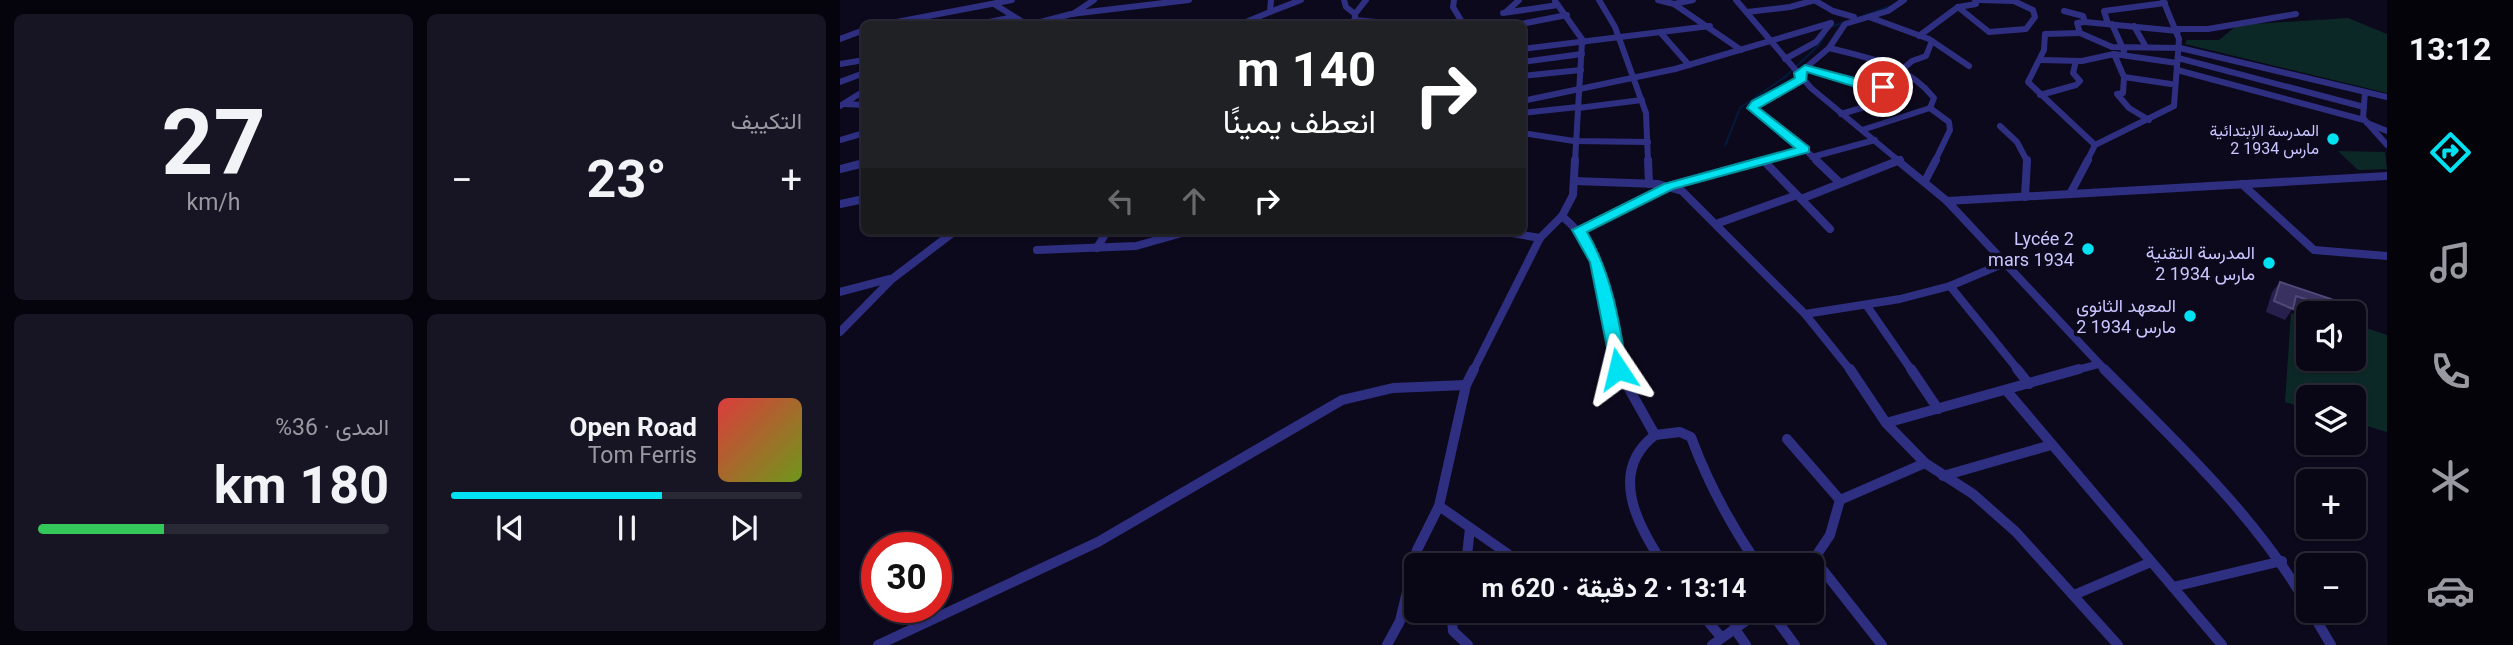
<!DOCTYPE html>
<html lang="ar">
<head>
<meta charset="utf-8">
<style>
  :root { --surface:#090716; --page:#171523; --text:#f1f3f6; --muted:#9999a1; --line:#292835; --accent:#00e2f1 }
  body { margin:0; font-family:Roboto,Vazirmatn,sans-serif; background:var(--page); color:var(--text); direction:rtl; height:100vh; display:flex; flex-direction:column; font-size:26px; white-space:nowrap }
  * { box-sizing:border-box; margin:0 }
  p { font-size:23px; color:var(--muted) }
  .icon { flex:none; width:38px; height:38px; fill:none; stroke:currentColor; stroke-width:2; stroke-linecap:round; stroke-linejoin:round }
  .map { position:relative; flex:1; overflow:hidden; direction:ltr }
  .sheet { display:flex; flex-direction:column; gap:14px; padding:14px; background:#05040c; width:840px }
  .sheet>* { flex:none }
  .guide { position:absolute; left:21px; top:21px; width:665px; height:214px; border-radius:10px; box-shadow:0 2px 5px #0004,0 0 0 2px var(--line); direction:rtl; background:#202124; color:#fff; overflow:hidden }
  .buttons { position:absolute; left:1456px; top:301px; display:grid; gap:14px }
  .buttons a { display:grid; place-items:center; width:70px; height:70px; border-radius:10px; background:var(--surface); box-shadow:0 2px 5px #0004,0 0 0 2px var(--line); font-size:35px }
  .speed { position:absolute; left:21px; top:532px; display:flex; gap:14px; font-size:35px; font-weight:700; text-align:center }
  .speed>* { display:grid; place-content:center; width:91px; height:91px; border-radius:50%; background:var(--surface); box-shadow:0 2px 5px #0004,0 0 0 2px var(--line); line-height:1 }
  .speed .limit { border:10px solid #d22; background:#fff; color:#111 }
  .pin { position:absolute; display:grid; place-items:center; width:60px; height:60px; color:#fff; margin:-30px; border:4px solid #fff; border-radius:50%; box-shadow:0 2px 7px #0007 }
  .me { position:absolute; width:77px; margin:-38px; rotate:350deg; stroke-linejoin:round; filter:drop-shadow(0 0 5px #0008) }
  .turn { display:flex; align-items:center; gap:24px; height:147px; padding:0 35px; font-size:32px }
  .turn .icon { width:91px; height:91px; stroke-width:2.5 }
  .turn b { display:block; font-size:49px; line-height:60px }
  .lanes { display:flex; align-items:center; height:66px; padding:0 35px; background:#0003; justify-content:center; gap:35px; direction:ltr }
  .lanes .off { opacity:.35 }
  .big { font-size:52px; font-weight:700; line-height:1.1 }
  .sheet .widget { flex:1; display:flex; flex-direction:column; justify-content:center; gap:10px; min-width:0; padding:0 24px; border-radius:10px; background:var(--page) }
  .sheet .dial { align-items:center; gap:0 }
  .dial b { font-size:91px; line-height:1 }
  .song { display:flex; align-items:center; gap:21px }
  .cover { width:84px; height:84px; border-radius:10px; background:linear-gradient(135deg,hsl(0 70% 55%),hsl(80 70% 35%)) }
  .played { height:7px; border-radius:4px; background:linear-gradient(90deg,var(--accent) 60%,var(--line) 60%) }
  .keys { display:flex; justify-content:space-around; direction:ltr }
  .heat { display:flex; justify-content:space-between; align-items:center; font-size:38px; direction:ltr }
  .charge { height:10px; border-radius:5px; background:linear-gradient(90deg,#34c759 36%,var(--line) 0) }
  .sheet .tiles { flex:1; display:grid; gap:14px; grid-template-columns:repeat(2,1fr) }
  .trip { position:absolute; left:564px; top:553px; width:420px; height:70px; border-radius:10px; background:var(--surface); box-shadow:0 2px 5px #0004,0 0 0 2px var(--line); font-weight:700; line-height:70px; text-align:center; direction:rtl }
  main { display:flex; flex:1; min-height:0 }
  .dock { display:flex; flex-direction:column; width:126px; justify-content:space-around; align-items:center; background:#040309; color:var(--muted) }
  .dock .icon { width:49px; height:49px }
  .dock .active { color:var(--accent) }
  .dock b { font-size:32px; color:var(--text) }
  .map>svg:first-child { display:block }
</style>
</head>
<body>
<main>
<nav class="dock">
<b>13:12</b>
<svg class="icon active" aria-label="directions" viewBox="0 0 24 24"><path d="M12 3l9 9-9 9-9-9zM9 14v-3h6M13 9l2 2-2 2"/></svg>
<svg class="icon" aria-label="music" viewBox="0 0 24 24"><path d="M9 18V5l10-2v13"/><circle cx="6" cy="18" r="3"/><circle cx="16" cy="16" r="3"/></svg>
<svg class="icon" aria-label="phone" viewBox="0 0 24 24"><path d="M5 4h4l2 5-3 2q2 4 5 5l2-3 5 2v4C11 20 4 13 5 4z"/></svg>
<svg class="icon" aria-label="climate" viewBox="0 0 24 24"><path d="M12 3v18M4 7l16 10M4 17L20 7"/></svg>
<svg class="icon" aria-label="car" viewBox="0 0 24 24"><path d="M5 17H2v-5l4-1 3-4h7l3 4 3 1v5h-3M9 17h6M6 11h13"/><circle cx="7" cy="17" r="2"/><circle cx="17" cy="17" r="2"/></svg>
</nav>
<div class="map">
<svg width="1547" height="645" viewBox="0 0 1547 645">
  <rect width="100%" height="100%" fill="#0c091d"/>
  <g fill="#0c2826">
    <polygon points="1508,18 1547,34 1547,93 1345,44 1347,40 1379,40 1395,27 1413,24"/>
    <polygon points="1498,151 1545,152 1547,169 1518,170"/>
    <polygon points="1451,313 1468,319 1468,359 1514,359 1514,324 1547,335 1547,432 1514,422 1514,397 1468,397 1468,409 1445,402"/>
  </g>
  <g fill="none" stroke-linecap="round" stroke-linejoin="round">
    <g stroke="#041a3c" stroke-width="2">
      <polyline points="991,27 1051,6"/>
      <polyline points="885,146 900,108 945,77 979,45 985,35"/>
    </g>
    <g stroke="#2f2f82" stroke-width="6">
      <polyline points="504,0 506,7 515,14 515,24"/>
      <polyline points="614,0 613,7 622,22 664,24"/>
      <polyline points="759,0 775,27 806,113 808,161"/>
      <polyline points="818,0 834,4"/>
      <polyline points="853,0 834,4 901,50"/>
      <polyline points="896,0 971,88 1059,161"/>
      <polyline points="974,0 993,11 1014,17"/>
      <polyline points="715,1 744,42"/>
      <polyline points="154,4 186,24"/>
      <polyline points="1118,7 1149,32 1186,29 1195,17 1193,10 1174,1 1140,0"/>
      <polyline points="1224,11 1243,16 1245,22 1237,23 1240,33 1272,47 1340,48 1547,97"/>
      <polyline points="430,12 461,0"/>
      <polyline points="666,12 679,0"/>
      <polyline points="907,12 950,7 975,0"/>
      <polyline points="663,13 718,5"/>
      <polyline points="233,14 254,0"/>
      <polyline points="515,14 526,0"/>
      <polyline points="1029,17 1089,39 1129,66"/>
      <polyline points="514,20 559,24"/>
      <polyline points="1245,22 1338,31"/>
      <polyline points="46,24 172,0"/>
      <polyline points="139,24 174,17"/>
      <polyline points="193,24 231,14 349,0"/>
      <polyline points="401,24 430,12 431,0"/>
      <polyline points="681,24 727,15"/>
      <polyline points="1268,24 1264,11 1325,3"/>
      <polyline points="1272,24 1284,51"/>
      <polyline points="1294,26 1306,47"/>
      <polyline points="1337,29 1368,29 1456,14"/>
      <polyline points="820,32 849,65"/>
      <polyline points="1240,33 1205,34 1204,50 1188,82 1255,145"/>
      <polyline points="1079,36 1118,7 1136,4 1135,0"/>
      <polyline points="0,39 24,30"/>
      <path d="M989,48c40,10 78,16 105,50l-4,10 19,14 1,8 -15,31"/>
      <polyline points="682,49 870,26"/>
      <polyline points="1338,58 1524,107"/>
      <polyline points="945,59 976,42 991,23"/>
      <polyline points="1201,60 1242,61 1274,54"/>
      <polyline points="682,62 742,54"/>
      <polyline points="0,64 24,60"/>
      <polyline points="965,68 1039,89 1072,61 1086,56 1092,41"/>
      <polyline points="1337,70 1524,120"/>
      <polyline points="962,71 989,48 1005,24 1048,11 1064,0"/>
      <polyline points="682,76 741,70"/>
      <polyline points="1284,77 1283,93 1277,94 1289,108 1309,120"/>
      <polyline points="962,79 916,103 914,111 952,137 977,161"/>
      <polyline points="0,82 24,73"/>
      <polyline points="1016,84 1039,60"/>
      <polyline points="1331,84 1284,77 1274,54 1337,63"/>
      <polyline points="1525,92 1523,118 1547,145"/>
      <polyline points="1200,95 1236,85 1240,81 1233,73 1236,61"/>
      <polyline points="682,101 835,69 991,23"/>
      <polyline points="5,104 24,105"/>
      <polyline points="0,106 24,91"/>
      <polyline points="738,108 802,100"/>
      <polyline points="682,113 738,107"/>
      <polyline points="1001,114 1035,104"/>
      <polyline points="1527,123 1547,131"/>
      <polyline points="1160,126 1177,142 1187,161"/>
      <polyline points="1022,130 1090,108"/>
      <polyline points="682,133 734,141 808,142"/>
      <polyline points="0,140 24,133"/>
      <polyline points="972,157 1035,140"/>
      <polyline points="923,160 964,150"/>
      <polyline points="735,161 742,42"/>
      <polyline points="918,161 924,161"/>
      <polyline points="1057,161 1060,160"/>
      <polyline points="1247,161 1255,145 1334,106 1339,39 1323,0"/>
    </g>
    <g stroke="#2f2f82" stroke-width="8">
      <polyline points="808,160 809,184"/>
      <polyline points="976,160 1000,183"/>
      <polyline points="1057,160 1107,201 1266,371"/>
      <polyline points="0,169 24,163"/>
      <polyline points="734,181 818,184 842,191 965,314 1060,299 1110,286 1167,262"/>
      <polyline points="1085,181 1096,160"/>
      <polyline points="1402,184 1474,250 1547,256"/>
      <polyline points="1230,194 1248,160"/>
      <polyline points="1185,197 1187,160"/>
      <polyline points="961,199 990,229"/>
      <polyline points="1107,201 1547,176"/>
      <polyline points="0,204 24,199"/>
      <path d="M722,216c51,42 39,99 57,155"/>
      <polyline points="876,224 957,195 961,199 1060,160"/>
      <polyline points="739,230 828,186 923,160 957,195"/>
      <polyline points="660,231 700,238"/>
      <polyline points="257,248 267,231"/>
      <polyline points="197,250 296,246 349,231"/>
      <polyline points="1110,286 1179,371"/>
      <polyline points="0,292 49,279"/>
      <polyline points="1027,306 1072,371"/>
      <polyline points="965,314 1011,371"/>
      <polyline points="0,332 52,279 115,231"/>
      <polyline points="633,371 700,238 722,216 733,195 735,160"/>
      <polyline points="1233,371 1259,364"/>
    </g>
    <g stroke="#2f2f82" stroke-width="10">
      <polyline points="634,369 626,385 599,506 668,554"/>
      <path d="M778,369l37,66c-47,36 -18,90 9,130"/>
      <polyline points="1071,369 1098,409"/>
      <polyline points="1177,369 1189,384"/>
      <path d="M1264,369c74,75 151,146 204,237"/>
      <polyline points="1166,390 1382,645"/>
      <polyline points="1046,423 1239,369"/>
      <path d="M815,435l25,-3 11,5c17,46 39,87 67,128"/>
      <polyline points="947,439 1000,500"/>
      <polyline points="1085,463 1133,494 1176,532 1278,645"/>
      <polyline points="1103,476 1211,445"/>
      <polyline points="975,560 1042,645"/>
      <polyline points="626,565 630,528"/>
      <polyline points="970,565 990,535 1000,500 1085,463 1046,423 1010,369"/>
      <polyline points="1333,587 1442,561"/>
      <polyline points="1234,595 1311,562"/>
      <polyline points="611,611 613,631 628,645"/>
      <polyline points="859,611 881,637"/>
      <polyline points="930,611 955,645"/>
      <polyline points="1471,611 1491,645"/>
      <polyline points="894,628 906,645"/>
      <polyline points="38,645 258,542 502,400 553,388 626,385"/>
      <polyline points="547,645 560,621 577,550 599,506"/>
      <polyline points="872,645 920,611"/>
    </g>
  </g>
  <polygon fill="#27204d" points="1440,282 1499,310 1497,313 1468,313 1453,308 1445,320 1426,312 1432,292"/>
  <polygon fill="#393160" stroke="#504979" stroke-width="2" points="1440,282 1503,303 1499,310 1456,296 1453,309 1434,301"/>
  <path fill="#00e2f1" stroke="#00939d" stroke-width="2" d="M965,65l84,22 -20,4 -62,-19 -1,9 -47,27 50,39v5l-136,37 -86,43c25,43 32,88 40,137l-9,6 -6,-2 -22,-111 -18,-32 92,-46 131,-36 -48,-40 5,-7 43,-23 -1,-5z"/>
  <g fill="#00e2f1" stroke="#0c091d" stroke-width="2.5">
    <circle cx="1493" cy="139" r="7"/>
    <circle cx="1248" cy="249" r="7"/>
    <circle cx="1429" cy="263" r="7"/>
    <circle cx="1350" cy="316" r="7"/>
  </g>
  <g text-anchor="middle" stroke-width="7" stroke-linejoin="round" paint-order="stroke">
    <g font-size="16" fill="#cac6ff" stroke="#0c091d" text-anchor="end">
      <text x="1479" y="136">المدرسة الإبتدائية<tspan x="1479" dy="18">2 مارس 1934</tspan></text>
    </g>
    <g font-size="18" fill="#cac6ff" stroke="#0c091d" text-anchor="end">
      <text x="1234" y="245">Lycée 2<tspan x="1234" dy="21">mars 1934</tspan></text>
      <text x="1415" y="259">المدرسة التقنية<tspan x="1415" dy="21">2 مارس 1934</tspan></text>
      <text x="1336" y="312">المعهد الثانوي<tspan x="1336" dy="21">2 مارس 1934</tspan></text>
    </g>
  </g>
</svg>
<div class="buttons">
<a><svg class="icon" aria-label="sound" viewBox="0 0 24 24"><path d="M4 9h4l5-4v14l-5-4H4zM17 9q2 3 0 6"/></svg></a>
<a><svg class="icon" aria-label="layers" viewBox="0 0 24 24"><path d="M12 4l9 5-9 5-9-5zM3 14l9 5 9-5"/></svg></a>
<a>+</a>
<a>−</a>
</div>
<div class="speed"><div class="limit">30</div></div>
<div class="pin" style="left:1043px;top:87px;background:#d93025"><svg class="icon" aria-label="arrive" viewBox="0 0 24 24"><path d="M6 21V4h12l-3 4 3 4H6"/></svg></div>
<svg class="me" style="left:778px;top:369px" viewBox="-20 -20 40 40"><path d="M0-17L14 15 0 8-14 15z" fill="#00e2f1" stroke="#fff" stroke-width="4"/></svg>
<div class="trip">13:14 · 2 دقيقة · 620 m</div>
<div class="guide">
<div class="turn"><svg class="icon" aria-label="right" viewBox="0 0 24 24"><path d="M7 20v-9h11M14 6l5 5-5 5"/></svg><div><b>140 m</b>انعطف يمينًا</div></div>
<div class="lanes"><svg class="icon off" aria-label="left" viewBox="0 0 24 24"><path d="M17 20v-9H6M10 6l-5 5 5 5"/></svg><svg class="icon off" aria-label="ahead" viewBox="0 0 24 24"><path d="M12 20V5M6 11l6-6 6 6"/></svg><svg class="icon" aria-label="right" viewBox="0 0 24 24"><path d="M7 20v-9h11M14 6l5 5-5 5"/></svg></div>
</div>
</div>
<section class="sheet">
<div class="tiles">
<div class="widget"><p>التكييف</p>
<div class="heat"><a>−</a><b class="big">23°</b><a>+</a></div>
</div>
<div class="widget dial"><b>27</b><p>km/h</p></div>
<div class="widget">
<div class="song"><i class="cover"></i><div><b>Open Road</b><p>Tom Ferris</p></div></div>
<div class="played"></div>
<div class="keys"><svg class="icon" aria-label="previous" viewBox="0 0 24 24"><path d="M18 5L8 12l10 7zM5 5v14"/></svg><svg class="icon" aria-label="pause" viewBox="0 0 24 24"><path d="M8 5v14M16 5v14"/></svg><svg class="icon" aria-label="next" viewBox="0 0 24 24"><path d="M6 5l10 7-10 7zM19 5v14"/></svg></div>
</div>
<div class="widget"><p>المدى · 36%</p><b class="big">180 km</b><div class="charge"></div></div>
</div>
</section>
</main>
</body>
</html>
